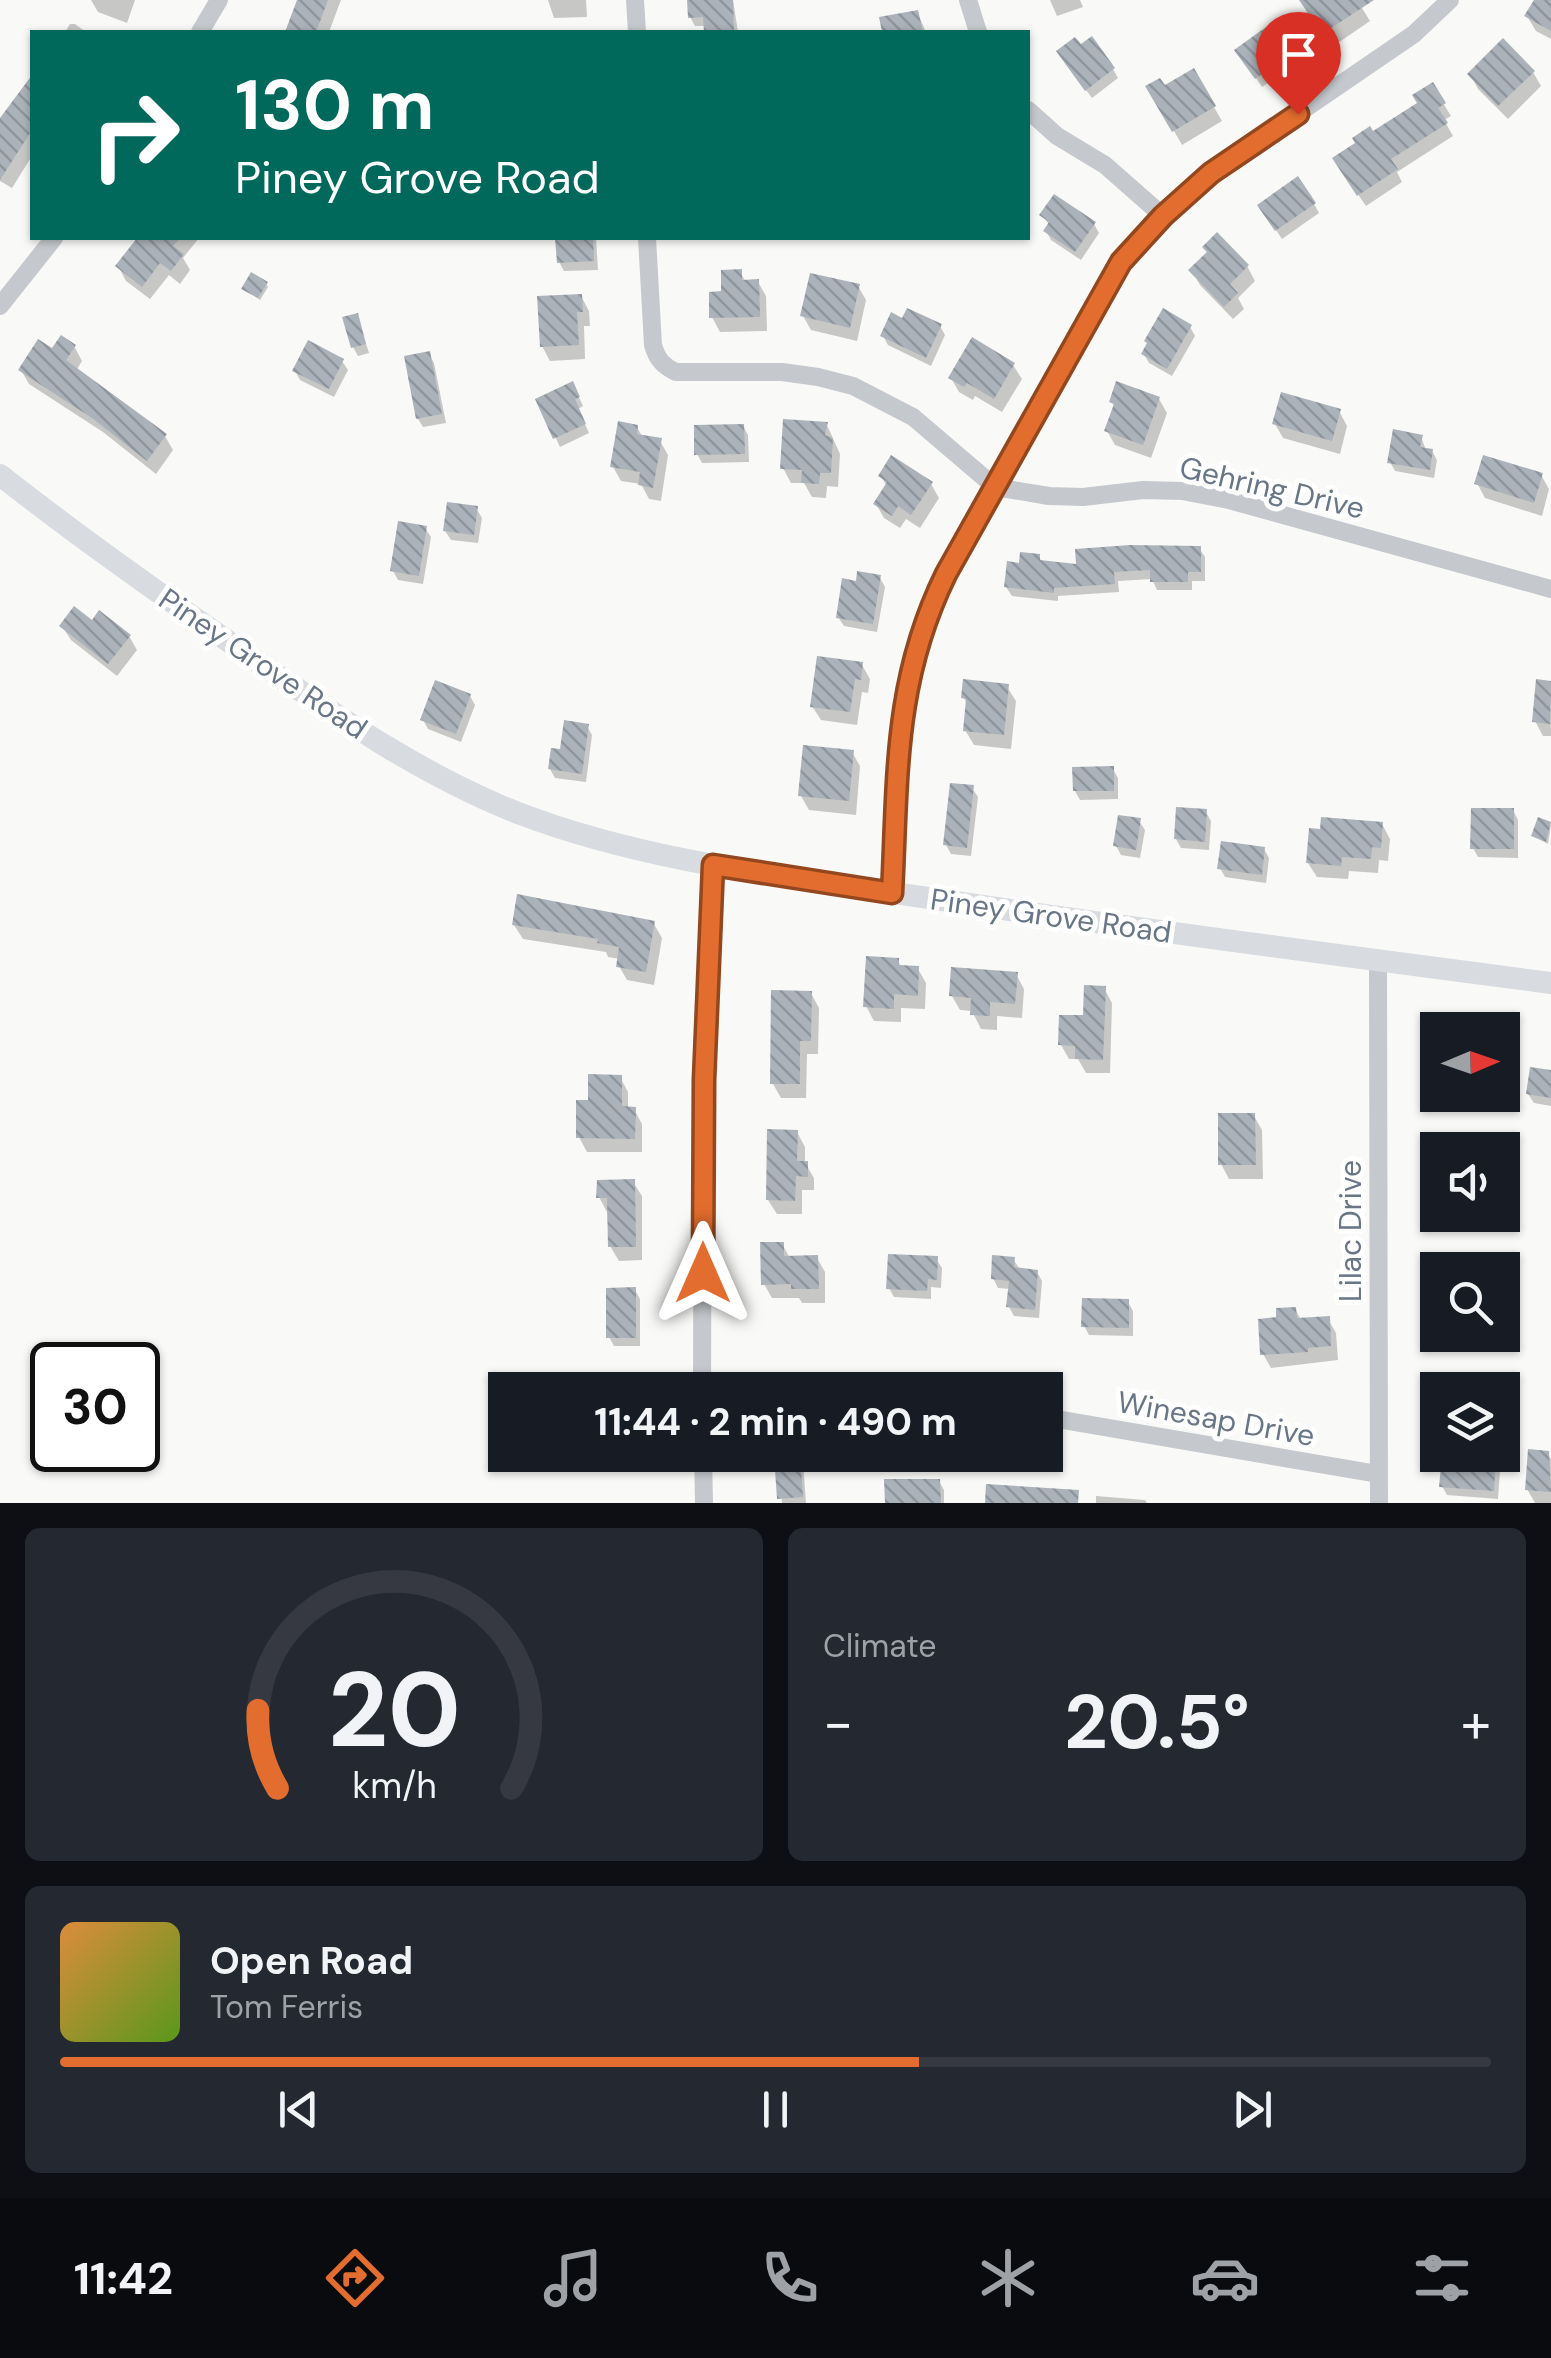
<!DOCTYPE html>
<html lang="en">
<head>
<meta charset="utf-8">
<style>
  :root { --surface:#171b24; --page:#242831; --text:#f1f3f6; --muted:#9ea1a6; --line:#363941; --accent:#e26d2e }
  body { margin:0; font-family:"DM Sans",sans-serif; background:var(--page); color:var(--text); height:100vh; display:flex; flex-direction:column; font-size:38px; white-space:nowrap }
  * { box-sizing:border-box; margin:0 }
  p { font-size:32px; color:var(--muted) }
  .icon { flex:none; width:55px; height:55px; fill:none; stroke:currentColor; stroke-width:2; stroke-linecap:round; stroke-linejoin:round }
  .map { position:relative; height:1503px; overflow:hidden }
  .drawer { display:flex; flex-direction:column; gap:25px; padding:25px; background:#0d0f14; flex:1 }
  .drawer>* { flex:none }
  .hud { position:absolute; left:30px; top:30px; width:1000px; height:210px; border-radius:0px; box-shadow:0 2px 8px #0004; background:#00695c; color:#fff; overflow:hidden }
  .needle { width:65px; rotate:88deg }
  .tools { position:absolute; left:1420px; top:1012px; display:grid; gap:20px }
  .tools a { display:grid; place-items:center; width:100px; height:100px; border-radius:0px; background:var(--surface); box-shadow:0 2px 8px #0004; font-size:50px }
  .speed { position:absolute; left:30px; top:1342px; display:flex; gap:20px; font-size:50px; font-weight:700; text-align:center }
  .speed>* { display:grid; place-content:center; width:130px; height:130px; border-radius:50%; background:var(--surface); box-shadow:0 2px 8px #0004; line-height:1 }
  .speed .limit { border:5px solid #111; border-radius:15px; background:#fff; color:#111 }
  .pin { position:absolute; display:grid; place-items:center; width:85px; height:85px; color:#fff; margin:-102px -42px; border-radius:50% 50% 50% 0; rotate:-45deg; box-shadow:0 0 10px #0007 }
  .pin .icon { rotate:45deg }
  .me { position:absolute; width:110px; margin:-55px; rotate:0deg; stroke-linejoin:round; filter:drop-shadow(0 0 8px #0008) }
  .turn { display:flex; align-items:center; gap:35px; height:210px; padding:0 40px; font-size:45px }
  .turn .icon { width:130px; height:130px; stroke-width:2.5 }
  .turn b { display:block; font-size:70px; line-height:85px }
  .big { font-size:75px; font-weight:700; line-height:1.1 }
  .drawer .widget { flex:1; display:flex; flex-direction:column; justify-content:center; gap:15px; min-width:0; padding:0 35px; border-radius:15px; background:var(--page) }
  .drawer .dial { align-items:center; gap:0 }
  .dial svg { height:260px; overflow:visible; fill:none; stroke:var(--line); stroke-width:7; stroke-linecap:round; text-anchor:middle }
  .dial text { fill:var(--text); stroke:none }
  .song { display:flex; align-items:center; gap:30px }
  .cover { width:120px; height:120px; border-radius:15px; background:linear-gradient(135deg,hsl(30 70% 55%),hsl(90 70% 35%)) }
  .played { height:10px; border-radius:5px; background:linear-gradient(90deg,var(--accent) 60%,var(--line) 60%) }
  .keys { display:flex; justify-content:space-around; direction:ltr }
  .heat { display:flex; justify-content:space-between; align-items:center; font-size:55px; direction:ltr }
  .drawer .tiles { flex:1; display:grid; gap:25px; grid-template-columns:1fr 1fr }
  .widget:last-child { grid-column:span 2 }
  .trip { position:absolute; left:488px; top:1372px; width:575px; height:100px; border-radius:0px; background:var(--surface); box-shadow:0 2px 8px #0004; font-weight:700; line-height:100px; text-align:center }
  .menu { display:flex; height:160px; justify-content:space-around; align-items:center; background:#090b0e; color:var(--muted) }
  .menu .icon { width:70px; height:70px }
  .menu .on { color:var(--accent) }
  .menu b { font-size:45px; color:var(--text) }
  .map>svg:first-child { display:block }
</style>
</head>
<body>
<div class="map">
<svg width="1551" height="1503" viewBox="0 0 1551 1503">
  <defs>
    <pattern id="building-back-hatch" width="6" height="6" patternUnits="userSpaceOnUse" patternTransform="scale(2.5)"><rect width="6" height="6" fill="#abb2b9"/><path d="M-1 5l2 2M0 0l6 6M5-1l2 2" fill="none" stroke="#8f959c"/></pattern>
  </defs>
  <rect width="100%" height="100%" fill="#f9f9f7"/>
  <g fill="#0003">
    <polygon points="91,0 135,0 127,23 98,12"/>
    <polygon points="300,0 341,0 329,32 291,32 289,29"/>
    <polygon points="548,0 586,0 587,17 554,18"/>
    <polygon points="689,0 733,0 738,32 707,32 706,26 695,26 690,17"/>
    <polygon points="1050,0 1080,0 1083,7 1057,16"/>
    <polygon points="1302,0 1357,0 1370,21 1332,47"/>
    <polygon points="1536,0 1551,0 1551,39 1536,31 1527,16"/>
    <polygon points="917,12 926,32 884,32 882,19"/>
    <polygon points="70,24 75,24 86,32 65,32"/>
    <polygon points="1294,51 1300,60 1262,87 1243,59"/>
    <polygon points="1064,61 1113,69 1118,78 1092,98"/>
    <polygon points="1193,71 1222,121 1182,145 1149,87 1164,89"/>
    <polygon points="1533,72 1541,86 1508,119 1478,89 1470,74"/>
    <polygon points="32,79 32,156 12,188 0,181 0,125"/>
    <polygon points="1432,85 1451,116 1444,120 1453,136 1397,172 1402,182 1366,206 1342,171 1372,134 1420,104"/>
    <polygon points="1314,204 1319,213 1282,239 1265,214"/>
    <polygon points="1042,215 1094,224 1099,233 1081,260 1051,240 1046,231 1050,226"/>
    <polygon points="141,238 199,238 183,258 190,270 180,284 169,275 150,299 126,281 118,266"/>
    <polygon points="558,238 596,238 598,270 564,271 559,262"/>
    <polygon points="1247,266 1255,281 1238,298 1244,309 1233,319 1200,285 1192,271"/>
    <polygon points="740,272 746,282 758,282 766,296 767,331 720,332 712,317"/>
    <polygon points="266,283 268,287 260,300 244,289"/>
    <polygon points="858,286 866,300 857,341 811,330 803,316"/>
    <polygon points="581,296 589,311 590,326 584,326 585,359 550,361 542,346"/>
    <polygon points="357,316 369,353 358,356 353,347"/>
    <polygon points="904,321 940,326 945,335 931,366 888,345 883,336"/>
    <polygon points="1190,327 1195,336 1172,376 1149,363 1144,354"/>
    <polygon points="74,346 82,361 76,371 165,436 173,450 156,474 103,432 29,384 21,370 53,351"/>
    <polygon points="429,354 434,363 446,423 423,427 418,419"/>
    <polygon points="342,361 348,370 334,397 300,380 295,371"/>
    <polygon points="1013,365 1022,379 1002,412 975,396 973,400 959,392 951,378"/>
    <polygon points="577,393 583,406 578,409 589,433 560,447 538,400"/>
    <polygon points="1159,399 1167,413 1151,458 1115,445 1107,431 1115,407 1112,402"/>
    <polygon points="1339,411 1347,426 1340,454 1283,438 1275,424"/>
    <polygon points="827,425 840,454 838,487 827,486 826,498 812,497 804,483 791,483 783,468"/>
    <polygon points="743,426 748,435 749,462 702,463 697,454"/>
    <polygon points="637,427 643,438 660,441 668,455 661,501 649,499 641,484 621,481 613,467"/>
    <polygon points="1421,437 1426,450 1432,451 1437,460 1434,478 1395,471 1390,462"/>
    <polygon points="1541,475 1549,489 1542,516 1485,498 1477,483"/>
    <polygon points="881,476 931,484 939,498 920,528 906,519 900,528 884,518 876,504 887,487"/>
    <polygon points="476,508 482,518 478,543 451,540 445,531"/>
    <polygon points="425,528 431,537 423,584 398,580 393,571"/>
    <polygon points="1199,548 1205,557 1205,581 1192,581 1192,590 1157,590 1152,579 1118,581 1119,592 1058,596 1058,601 1012,596 1006,587 1021,565 1039,556 1042,563 1078,566"/>
    <polygon points="880,578 885,587 877,632 844,626 838,617 858,584"/>
    <polygon points="92,623 129,636 137,650 117,676 71,640 62,626"/>
    <polygon points="862,665 870,679 868,693 862,692 857,725 821,720 812,706"/>
    <polygon points="1539,682 1551,683 1551,736 1543,736 1535,721"/>
    <polygon points="1007,687 1016,701 1011,749 974,745 965,730 968,705 964,698"/>
    <polygon points="470,696 475,705 461,742 428,729 423,720"/>
    <polygon points="587,726 592,735 586,782 555,778 550,769"/>
    <polygon points="852,752 860,766 856,815 809,810 801,796"/>
    <polygon points="1113,769 1118,778 1118,799 1080,800 1075,791"/>
    <polygon points="972,788 978,797 971,856 951,854 946,845"/>
    <polygon points="1513,810 1518,820 1518,858 1478,857 1473,848"/>
    <polygon points="1206,812 1211,821 1209,850 1181,848 1176,839"/>
    <polygon points="1139,821 1145,830 1140,858 1121,855 1116,846"/>
    <polygon points="1540,821 1551,825 1548,844 1533,836"/>
    <polygon points="1382,824 1390,839 1388,861 1379,860 1378,873 1349,871 1348,879 1317,877 1308,863"/>
    <polygon points="1264,849 1269,858 1266,883 1225,877 1220,868"/>
    <polygon points="654,924 662,938 654,985 627,980 619,966 620,959 608,957 606,952 523,939 514,925"/>
    <polygon points="898,961 902,968 918,969 926,983 925,1009 901,1008 901,1022 874,1021 866,1006"/>
    <polygon points="1016,974 1024,989 1022,1018 997,1016 997,1030 981,1029 972,1011 960,1010 952,996"/>
    <polygon points="1104,988 1112,1003 1110,1073 1086,1073 1078,1059 1069,1059 1061,1045 1086,1018"/>
    <polygon points="811,993 819,1008 818,1054 807,1054 806,1098 781,1098 773,1084"/>
    <polygon points="1551,1073 1551,1106 1534,1103 1528,1094"/>
    <polygon points="620,1077 628,1092 628,1109 634,1109 642,1124 642,1152 587,1152 579,1137 591,1103"/>
    <polygon points="1254,1116 1262,1130 1263,1179 1229,1179 1221,1164"/>
    <polygon points="797,1132 805,1147 805,1163 814,1178 814,1190 802,1190 802,1214 777,1214 768,1200"/>
    <polygon points="633,1182 642,1196 642,1260 619,1261 610,1246 607,1212 599,1197"/>
    <polygon points="782,1244 790,1258 817,1258 825,1272 825,1303 802,1303 799,1298 772,1298 764,1284"/>
    <polygon points="936,1259 942,1268 941,1288 931,1287 931,1299 894,1297 889,1288"/>
    <polygon points="1013,1259 1019,1268 1037,1272 1042,1281 1039,1318 1014,1316 1009,1307 1010,1289 998,1288 993,1278"/>
    <polygon points="635,1290 640,1299 640,1346 614,1346 609,1337"/>
    <polygon points="1128,1302 1133,1311 1133,1336 1089,1335 1084,1326"/>
    <polygon points="1295,1309 1301,1320 1328,1319 1336,1333 1338,1360 1271,1368 1263,1354"/>
    <polygon points="1548,1454 1551,1460 1551,1503 1535,1503 1527,1489"/>
    <polygon points="776,1455 800,1455 803,1461 806,1503 782,1503"/>
    <polygon points="1495,1462 1500,1471 1498,1499 1447,1495 1442,1486"/>
    <polygon points="939,1481 944,1490 944,1503 887,1503"/>
    <polygon points="1096,1496 1145,1500 1147,1503 1096,1503"/>
  </g>
  <g fill="url(#building-back-hatch)">
    <polygon points="297,0 328,0 316,32 285,32"/>
    <polygon points="687,0 733,0 734,32 704,32 703,17 688,18"/>
    <polygon points="1299,0 1374,0 1322,34"/>
    <polygon points="1534,0 1551,0 1551,31 1524,16"/>
    <polygon points="918,10 923,32 882,32 879,17"/>
    <polygon points="1276,20 1297,50 1255,79 1234,50"/>
    <polygon points="1092,36 1115,68 1085,91 1056,51 1075,37 1081,44"/>
    <polygon points="1503,38 1535,71 1498,106 1467,74"/>
    <polygon points="1194,68 1216,106 1172,132 1145,86 1160,78 1165,85"/>
    <polygon points="32,75 32,130 0,180 0,118"/>
    <polygon points="1433,82 1446,103 1438,108 1448,123 1391,159 1398,169 1357,196 1332,158 1355,143 1352,138 1370,126 1373,131 1417,103 1412,95"/>
    <polygon points="1298,176 1316,203 1275,231 1257,205"/>
    <polygon points="1054,194 1096,222 1075,252 1043,231 1049,222 1039,215"/>
    <polygon points="1217,232 1249,265 1230,284 1238,293 1224,307 1188,270 1207,252 1202,247"/>
    <polygon points="137,238 180,238 173,246 184,254 171,271 160,263 142,287 115,266"/>
    <polygon points="555,238 593,238 594,261 557,263"/>
    <polygon points="742,269 742,280 759,279 760,317 709,318 709,292 721,291 721,270"/>
    <polygon points="251,272 268,282 258,298 241,289"/>
    <polygon points="810,273 860,284 850,328 800,316"/>
    <polygon points="582,294 583,312 577,312 579,345 540,347 537,296"/>
    <polygon points="907,308 942,324 926,358 880,336 891,312 902,318"/>
    <polygon points="1163,308 1192,325 1167,369 1141,354 1147,343 1144,341"/>
    <polygon points="358,313 366,344 351,348 342,317"/>
    <polygon points="61,335 76,345 66,360 167,434 147,461 92,418 18,370 38,339 52,348"/>
    <polygon points="972,337 1015,363 994,399 967,383 964,387 948,378"/>
    <polygon points="308,340 344,359 329,389 292,371"/>
    <polygon points="430,351 442,414 416,419 404,356"/>
    <polygon points="573,381 580,397 575,399 586,424 553,439 535,399"/>
    <polygon points="1116,381 1160,397 1143,445 1104,431 1114,404 1109,402"/>
    <polygon points="1281,392 1341,409 1332,441 1272,424"/>
    <polygon points="783,419 828,422 825,435 833,438 831,473 820,473 819,484 801,483 802,470 780,469"/>
    <polygon points="618,421 638,425 637,434 662,438 653,488 638,485 640,472 610,467"/>
    <polygon points="744,424 745,454 694,455 694,425"/>
    <polygon points="1393,429 1423,435 1420,447 1433,449 1430,470 1387,463"/>
    <polygon points="891,455 933,482 911,515 898,506 892,516 873,504 887,482 878,476"/>
    <polygon points="1483,455 1543,473 1534,503 1474,484"/>
    <polygon points="447,502 478,506 474,535 443,531"/>
    <polygon points="398,521 427,526 419,576 390,571"/>
    <polygon points="1130,545 1201,546 1201,572 1188,572 1188,582 1150,582 1150,570 1114,572 1115,584 1054,588 1054,593 1004,587 1007,561 1019,563 1020,552 1040,554 1040,560 1076,564 1075,549"/>
    <polygon points="857,571 881,575 873,624 836,618 842,578 856,581"/>
    <polygon points="74,606 92,620 99,610 131,635 108,664 59,626"/>
    <polygon points="817,656 863,662 861,680 855,679 850,712 810,707"/>
    <polygon points="963,679 1009,684 1004,735 963,731 966,699 961,698"/>
    <polygon points="1536,679 1551,681 1550,724 1532,722"/>
    <polygon points="435,680 471,694 456,734 420,720"/>
    <polygon points="564,720 589,724 582,774 548,769 551,748 560,749"/>
    <polygon points="803,745 854,750 849,801 798,796"/>
    <polygon points="1114,766 1114,791 1073,791 1072,767"/>
    <polygon points="950,783 974,785 967,848 943,845"/>
    <polygon points="1176,807 1207,809 1205,842 1174,839"/>
    <polygon points="1471,808 1514,808 1514,849 1470,849"/>
    <polygon points="1118,815 1141,818 1136,850 1113,846"/>
    <polygon points="1321,817 1383,822 1381,848 1372,847 1371,859 1342,857 1341,866 1306,863 1309,828 1320,829"/>
    <polygon points="1538,817 1551,822 1546,842 1531,836"/>
    <polygon points="1221,841 1265,847 1262,875 1217,869"/>
    <polygon points="517,894 655,921 646,972 616,967 619,947 597,943 598,939 512,925"/>
    <polygon points="866,956 899,958 899,965 919,966 918,996 894,994 894,1009 863,1007"/>
    <polygon points="951,967 1018,972 1015,1004 990,1002 990,1016 970,1015 971,998 949,996"/>
    <polygon points="1084,985 1106,986 1103,1060 1075,1059 1075,1046 1058,1045 1059,1015 1083,1015"/>
    <polygon points="771,990 812,991 811,1041 800,1041 800,1084 770,1084"/>
    <polygon points="1530,1067 1551,1070 1551,1098 1526,1094"/>
    <polygon points="588,1074 622,1075 622,1106 636,1107 635,1139 576,1138 576,1100 588,1100"/>
    <polygon points="1218,1113 1255,1113 1256,1165 1218,1165"/>
    <polygon points="767,1129 798,1130 797,1161 808,1161 808,1177 796,1176 795,1201 766,1200"/>
    <polygon points="635,1179 636,1247 608,1247 607,1198 596,1198 597,1180"/>
    <polygon points="760,1242 784,1242 784,1256 818,1255 819,1289 791,1289 791,1284 761,1285"/>
    <polygon points="888,1254 938,1256 937,1280 928,1279 927,1291 886,1289"/>
    <polygon points="992,1255 1015,1257 1014,1267 1038,1270 1035,1310 1006,1307 1009,1281 991,1279"/>
    <polygon points="636,1287 636,1338 606,1338 606,1288"/>
    <polygon points="1082,1298 1129,1299 1129,1328 1081,1327"/>
    <polygon points="1296,1307 1297,1318 1330,1316 1331,1346 1308,1348 1308,1352 1260,1355 1258,1319 1276,1317 1276,1308"/>
    <polygon points="1528,1449 1549,1451 1551,1492 1525,1490"/>
    <polygon points="774,1455 800,1455 803,1497 777,1499"/>
    <polygon points="1442,1455 1496,1459 1494,1491 1439,1487"/>
    <polygon points="884,1479 940,1479 941,1503 885,1503"/>
    <polygon points="986,1484 1079,1490 1078,1503 985,1503"/>
  </g>
  <g fill="none" stroke-linecap="round" stroke-linejoin="round">
    <g stroke="#c5c8cc" stroke-width="18">
      <polyline points="635,0 637,32"/>
      <polyline points="968,0 978,32"/>
      <polyline points="200,32 219,0"/>
      <polyline points="1028,110 1057,136 1105,165 1163,216"/>
      <path d="M647,238l6,107c4,14 10,21 23,27h106l36,5 35,9 60,31 82,70 54,9 34,1 60,-7 39,1 47,9 322,89"/>
      <polyline points="0,306 54,238"/>
      <polyline points="892,893 905,692 913,655 929,609 1121,262 1163,216 1211,173 1414,34 1450,0"/>
      <polyline points="1378,960 1379,1503"/>
      <polyline points="702,1389 749,1383 826,1390"/>
      <polyline points="702,1390 703,1080 713,865"/>
      <polyline points="1045,1417 1378,1474"/>
      <polyline points="703,1455 704,1503"/>
    </g>
    <path stroke="#d8dbdf" stroke-width="22" d="M0,475c84,66 170,126 258,187 83,57 166,114 260,151 127,49 276,65 410,85 207,31 415,58 623,85"/>
  </g>
  <g fill="none" stroke-linecap="round" stroke-linejoin="round">
    <defs>
      <path id="route" d="M703,1273l1,-193 9,-215 179,28c6,-116 1,-211 54,-319l175,-312 42,-46 48,-43 87,-59"/>
    </defs>
    <use href="#route" stroke="#93471e" stroke-width="25"/>
    <use href="#route" stroke="#e26d2e" stroke-width="18"/>
  </g>
  <g text-anchor="middle" stroke-width="10" stroke-linejoin="round" paint-order="stroke">
    <g font-size="30" fill="#687687" stroke="#fff">
      <text transform="translate(1272 488) rotate(13)" y="10">Gehring Drive</text>
      <text transform="translate(263 664) rotate(34)" y="10">Piney Grove Road</text>
      <text transform="translate(1051 916) rotate(8)" y="10">Piney Grove Road</text>
      <text transform="translate(1351 1231) rotate(-90)" y="10">Lilac Drive</text>
      <text transform="translate(1216 1419) rotate(10)" y="10">Winesap Drive</text>
    </g>
  </g>
</svg>
<div class="tools">
<a><svg class="needle" viewBox="-14 -14 28 28"><path d="M0-13l5 13h-10z" fill="#e53935"/><path d="M0 13l5-13h-10z" fill="#9ea1a6"/></svg></a>
<a><svg class="icon" aria-label="sound" viewBox="0 0 24 24"><path d="M4 9h4l5-4v14l-5-4H4zM17 9q2 3 0 6"/></svg></a>
<a><svg class="icon" aria-label="search" viewBox="0 0 24 24"><circle cx="10" cy="10" r="6"/><path d="M15 15l6 6"/></svg></a>
<a><svg class="icon" aria-label="layers" viewBox="0 0 24 24"><path d="M12 4l9 5-9 5-9-5zM3 14l9 5 9-5"/></svg></a>
</div>
<div class="speed"><div class="limit">30</div></div>
<div class="pin" style="left:1298px;top:114px;background:#d93025"><svg class="icon" aria-label="arrive" viewBox="0 0 24 24"><path d="M6 21V4h12l-3 4 3 4H6"/></svg></div>
<svg class="me" style="left:703px;top:1273px" viewBox="-20 -20 40 40"><path d="M0-17L14 15 0 8-14 15z" fill="#e26d2e" stroke="#fff" stroke-width="4"/></svg>
<div class="trip">11:44 · 2 min · 490 m</div>
<div class="hud">
<div class="turn"><svg class="icon" aria-label="right" viewBox="0 0 24 24"><path d="M7 20v-9h11M14 6l5 5-5 5"/></svg><div><b>130 m</b>Piney Grove Road</div></div>
</div>
</div>
<section class="drawer">
<div class="tiles">
<div class="widget dial"><svg viewBox="0 0 100 80">
<path d="M14 69A42 42 0 1 1 86 69"/>
<path d="M14 69A42 42 0 0 1 8 45" stroke="#e26d2e"/>
<text x="50" y="56" font-size="32" font-weight="700">20</text>
<text x="50" y="72" font-size="11">km/h</text>
</svg></div>
<div class="widget"><p>Climate</p>
<div class="heat"><a>−</a><b class="big">20.5°</b><a>+</a></div>
</div>
<div class="widget">
<div class="song"><i class="cover"></i><div><b>Open Road</b><p>Tom Ferris</p></div></div>
<div class="played"></div>
<div class="keys"><svg class="icon" aria-label="previous" viewBox="0 0 24 24"><path d="M18 5L8 12l10 7zM5 5v14"/></svg><svg class="icon" aria-label="pause" viewBox="0 0 24 24"><path d="M8 5v14M16 5v14"/></svg><svg class="icon" aria-label="next" viewBox="0 0 24 24"><path d="M6 5l10 7-10 7zM19 5v14"/></svg></div>
</div>
</div>
</section>
<nav class="menu">
<b>11:42</b>
<svg class="icon on" aria-label="directions" viewBox="0 0 24 24"><path d="M12 3l9 9-9 9-9-9zM9 14v-3h6M13 9l2 2-2 2"/></svg>
<svg class="icon" aria-label="music" viewBox="0 0 24 24"><path d="M9 18V5l10-2v13"/><circle cx="6" cy="18" r="3"/><circle cx="16" cy="16" r="3"/></svg>
<svg class="icon" aria-label="phone" viewBox="0 0 24 24"><path d="M5 4h4l2 5-3 2q2 4 5 5l2-3 5 2v4C11 20 4 13 5 4z"/></svg>
<svg class="icon" aria-label="climate" viewBox="0 0 24 24"><path d="M12 3v18M4 7l16 10M4 17L20 7"/></svg>
<svg class="icon" aria-label="car" viewBox="0 0 24 24"><path d="M5 17H2v-5l4-1 3-4h7l3 4 3 1v5h-3M9 17h6M6 11h13"/><circle cx="7" cy="17" r="2"/><circle cx="17" cy="17" r="2"/></svg>
<svg class="icon" aria-label="filters" viewBox="0 0 24 24"><path d="M4 7h16M4 17h16"/><circle cx="9" cy="7" r="2"/><circle cx="15" cy="17" r="2"/></svg>
</nav>
</body>
</html>
